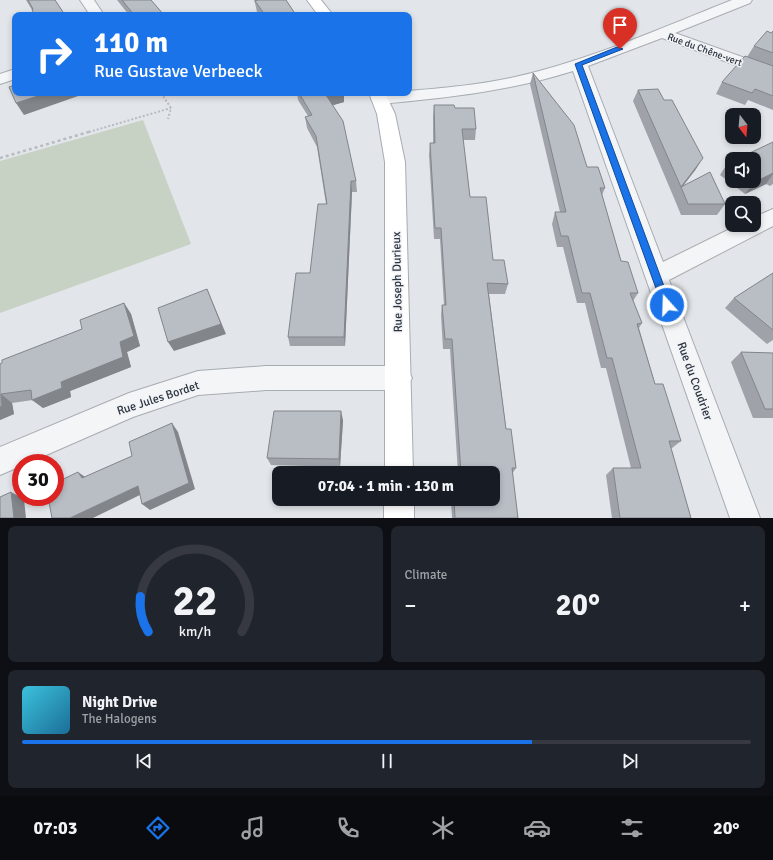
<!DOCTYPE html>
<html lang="en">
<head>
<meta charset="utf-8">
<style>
  :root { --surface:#171b24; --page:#20242c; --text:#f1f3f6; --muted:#9ea1a6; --line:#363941; --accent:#1a73e8 }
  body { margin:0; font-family:Signika,sans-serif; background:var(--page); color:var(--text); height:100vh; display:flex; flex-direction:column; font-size:15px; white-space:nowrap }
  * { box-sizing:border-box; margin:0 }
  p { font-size:13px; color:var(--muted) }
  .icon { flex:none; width:22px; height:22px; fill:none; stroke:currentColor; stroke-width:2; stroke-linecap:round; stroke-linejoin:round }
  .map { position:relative; height:518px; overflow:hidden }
  .sheet { display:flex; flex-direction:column; gap:8px; padding:8px; background:#0d0f14; flex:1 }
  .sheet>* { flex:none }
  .banner { position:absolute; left:12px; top:12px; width:400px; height:84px; border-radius:8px; box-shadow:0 2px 6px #0003; background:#1a73e8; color:#fff; overflow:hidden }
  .needle { width:26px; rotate:164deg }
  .controls { position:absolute; left:725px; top:108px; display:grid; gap:8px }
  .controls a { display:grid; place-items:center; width:36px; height:36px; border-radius:8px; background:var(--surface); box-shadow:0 2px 6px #0003; font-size:20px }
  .speed { position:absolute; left:12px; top:454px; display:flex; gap:8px; font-size:20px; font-weight:700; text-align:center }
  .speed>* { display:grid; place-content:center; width:52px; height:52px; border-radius:50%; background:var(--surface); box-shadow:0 2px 6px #0003; line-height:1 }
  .speed .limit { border:6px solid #d22; background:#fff; color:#111 }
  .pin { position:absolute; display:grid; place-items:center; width:34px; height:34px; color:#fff; margin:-41px -17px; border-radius:50% 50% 50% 0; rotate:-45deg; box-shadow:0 0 4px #0007 }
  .pin .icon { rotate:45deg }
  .me { position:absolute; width:44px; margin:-22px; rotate:340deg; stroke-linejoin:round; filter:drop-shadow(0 0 3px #0008) }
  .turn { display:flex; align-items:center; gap:14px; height:84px; padding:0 16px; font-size:18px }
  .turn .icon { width:52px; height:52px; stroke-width:2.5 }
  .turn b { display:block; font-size:28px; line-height:34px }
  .big { font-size:30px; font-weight:700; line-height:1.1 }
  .sheet .widget { flex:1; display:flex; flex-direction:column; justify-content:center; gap:6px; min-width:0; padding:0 14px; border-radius:8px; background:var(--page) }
  .sheet .dial { align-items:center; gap:0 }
  .dial svg { height:104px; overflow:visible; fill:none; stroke:var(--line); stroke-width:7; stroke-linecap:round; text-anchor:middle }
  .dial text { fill:var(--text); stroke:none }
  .song { display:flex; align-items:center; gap:12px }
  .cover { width:48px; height:48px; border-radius:6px; background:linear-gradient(135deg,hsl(190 70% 55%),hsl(200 70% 35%)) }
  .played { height:4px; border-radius:2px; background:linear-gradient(90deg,var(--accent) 70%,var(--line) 70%) }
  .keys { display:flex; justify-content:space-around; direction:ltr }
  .heat { display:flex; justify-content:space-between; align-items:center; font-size:22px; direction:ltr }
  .sheet .tiles { flex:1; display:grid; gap:8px; grid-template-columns:1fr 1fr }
  .widget:last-child { grid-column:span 2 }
  .trip { position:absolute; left:272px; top:466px; width:228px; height:40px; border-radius:8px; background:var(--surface); box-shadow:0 2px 6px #0003; font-weight:700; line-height:40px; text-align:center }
  .dock { display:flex; height:64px; justify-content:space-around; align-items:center; background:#090b0e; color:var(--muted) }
  .dock .icon { width:28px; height:28px }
  .dock .on { color:var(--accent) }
  .dock b { font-size:18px; color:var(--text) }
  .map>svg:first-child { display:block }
</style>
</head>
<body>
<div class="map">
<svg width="773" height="518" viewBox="0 0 773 518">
  <rect width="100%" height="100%" fill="#e2e5e9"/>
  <polygon fill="#c8d2c4" points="143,120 191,244 0,313 0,161"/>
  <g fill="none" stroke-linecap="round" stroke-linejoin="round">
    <defs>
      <g id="street">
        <polygon points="80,0 94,0 104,15 90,15"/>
        <path d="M732,0h20l-2,3 -75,30 98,35v11l-111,-41 -74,28 75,196 75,-37h16v-8l19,-8v17l-104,54 91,238h-30l-157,-447c-63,20 -127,27 -193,33l-6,-1 -3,-4 3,-4 35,-2v-2c35,-3 71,-6 106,-14 75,-17 146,-49 217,-77z"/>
        <polygon points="15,69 15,79 0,84 0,74"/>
        <polygon points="266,366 399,366 408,370 412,378 408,386 399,390 266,390 198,395 133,417 28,463 21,463 21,466 0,475 0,447 129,393 198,371"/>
      </g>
      <g id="secondary">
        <polygon points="307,0 321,0 333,15 318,15"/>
        <polygon points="369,93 385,93 395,114 405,162 413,473 385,473 385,162 377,114"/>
        <rect x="384" y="499" width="30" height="19"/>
      </g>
    </defs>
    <use href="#street" stroke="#a7acb3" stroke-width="2"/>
    <use href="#secondary" stroke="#a7acb3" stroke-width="2"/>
    <g stroke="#b8bbc0" stroke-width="2" stroke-dasharray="2 2" stroke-linecap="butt">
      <polyline points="161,93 171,108 168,119"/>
      <polyline points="89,132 171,108"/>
    </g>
    <polyline stroke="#b8bbc0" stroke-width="2.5" stroke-dasharray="3 3" stroke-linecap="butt" points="0,158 92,131"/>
    <use href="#street" fill="#f4f5f7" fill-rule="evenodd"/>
    <use href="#secondary" fill="#fff" fill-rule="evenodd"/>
  </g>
  <g fill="#9fa3a9">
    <polygon points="26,0 55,0 65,15 34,15 32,10"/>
    <polygon points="117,0 151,0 164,15 129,15"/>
    <polygon points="254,0 286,0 296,15 259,15 257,12 255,3"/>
    <polygon points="773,31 773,110 748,100 745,105 716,94 722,82 747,57 754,46 771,33"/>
    <polygon points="533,73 587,167 605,188 602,195 621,261 638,293 633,301 642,323 639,328 655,384 681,441 672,448 671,448 691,518 612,518 606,475 613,468 631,468 606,368 601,368 585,303 577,303 563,247 557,247 552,224 555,212 560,212 530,84"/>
    <polygon points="638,90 696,169 684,185 725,204 717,215 681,215 674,198 675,197 674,198 633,101"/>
    <polygon points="297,93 344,93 344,102 333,105 356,181 357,192 352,192 345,346 290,346 288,337 310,273 326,204 317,147 307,128 305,117 308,116 298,100"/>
    <polygon points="434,105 455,108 476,129 475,140 463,140 470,197 493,260 508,284 505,294 489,294 506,429 516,468 512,474 518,518 452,518 451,501 452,499 493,499 493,473 458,473 450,349 443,349 441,315 442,305 444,305 440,239 434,239 429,155 430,143 433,143 433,116"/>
    <polygon points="773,142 773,184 770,186 766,184 745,194 720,175 727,164 732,161 732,181 754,181"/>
    <polygon points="773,273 773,340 767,344 725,308 734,298"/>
    <polygon points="124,303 131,314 140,346 127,352 131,367 70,391 71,397 43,408 33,400 12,403 14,414 0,420 0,364 82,329"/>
    <polygon points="741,352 773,353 773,418 753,418 731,362"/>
    <polygon points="343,420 340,467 271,465 267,458"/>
  </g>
  <g fill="#82858a">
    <polygon points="47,93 80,93 81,95 24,115 16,103"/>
    <polygon points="335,93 344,93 344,102 327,107 326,95"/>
    <polygon points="703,158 696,169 681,188 681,187 674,198 681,187"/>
    <polygon points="773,173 773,174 766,184 745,194 753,183"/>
    <polygon points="351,181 352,192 345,346 344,337"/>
    <polygon points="207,289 226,334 174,351 168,342"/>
    <polygon points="124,303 131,314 140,346 127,352 131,367 70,391 71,397 43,408 32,400 61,382"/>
    <polygon points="1,394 12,403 14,414 0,420 0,407"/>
    <polygon points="341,411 343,420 340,467 339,459"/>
    <polygon points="172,423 178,432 195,489 150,510 142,504"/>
    <polygon points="78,472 88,479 82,478"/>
    <polygon points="138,486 146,492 93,518 70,518"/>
    <polygon points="11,492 24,499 26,518 14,518"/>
  </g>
  <g fill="#b9bec5" stroke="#82858a">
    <polygon points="28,0 55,0 65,15 35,15 32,10 33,9"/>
    <polygon points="122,0 151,0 164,15 134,15"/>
    <polygon points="258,0 286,0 296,15 265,15 255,1"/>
    <polygon points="767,31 771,33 773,31 773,53 754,46"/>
    <polygon points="745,56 773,66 773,96 755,89 752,93 722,82"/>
    <polygon points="533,73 574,125 587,167 598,167 605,188 600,188 621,261 628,262 638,293 630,293 642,323 637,324 655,384 663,384 681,441 669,441 691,518 620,518 613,468 641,468 612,358 607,358 590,293 582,293 568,236 561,236 555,212 566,212"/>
    <polygon points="15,85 15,93 47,93 16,103 9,87"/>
    <polygon points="658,89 664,100 672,100 703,158 681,187 638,90"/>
    <polygon points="299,93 335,93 326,95 343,121 356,181 351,181 344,337 288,337 296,273 310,273 318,204 327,204 316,136 305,117 312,115"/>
    <polygon points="434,105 454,105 455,108 474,108 476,129 462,129 470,197 486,197 493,260 504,260 508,284 487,283 506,429 511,429 516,468 512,468 518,518 455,518 454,499 493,499 493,473 461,473 452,339 445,339 442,305 446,305 441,228 435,228 430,143 435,143"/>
    <polygon points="773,142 773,173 753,183 750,181 754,181 754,159 737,159"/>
    <polygon points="732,161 732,168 727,164"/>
    <polygon points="710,172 725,204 688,204 681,187"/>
    <polygon points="773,273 773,330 734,298"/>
    <polygon points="207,289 221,324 168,342 158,308"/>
    <polygon points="124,303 134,336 120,342 123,357 61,382 62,388 32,400 31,390 1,394 2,406 0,407 0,364 2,363 2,360 82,329 80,320"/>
    <polygon points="741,352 773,353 773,409 765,409"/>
    <polygon points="274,411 341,411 339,459 267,458"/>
    <polygon points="172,423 189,483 142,504 138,486 70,518 52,518 48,497 55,497 55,483 78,472 82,478 132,456 129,442"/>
    <polygon points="11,492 14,518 0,518 0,497"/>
  </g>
  <polygon fill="#1a73e8" stroke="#114b97" points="617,47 623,49 582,65 671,305 667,309 662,305 575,64"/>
  <g text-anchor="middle" stroke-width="3" stroke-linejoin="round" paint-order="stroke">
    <g font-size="10" fill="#2b343f" stroke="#f1f3f6">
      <text transform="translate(705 49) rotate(20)" y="4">Rue du Chêne-vert</text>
    </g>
    <g font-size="12" fill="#2b343f" stroke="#f1f3f6">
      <text transform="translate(397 282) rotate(-91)" y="4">Rue Joseph Durieux</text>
      <text transform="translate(695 381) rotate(70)" y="4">Rue du Coudrier</text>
      <text transform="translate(158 398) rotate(-18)" y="4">Rue Jules Bordet</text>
    </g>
  </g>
</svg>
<div class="controls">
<a><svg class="needle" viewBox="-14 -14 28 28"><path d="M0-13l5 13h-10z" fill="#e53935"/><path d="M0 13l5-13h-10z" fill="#9ea1a6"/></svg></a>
<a><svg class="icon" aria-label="sound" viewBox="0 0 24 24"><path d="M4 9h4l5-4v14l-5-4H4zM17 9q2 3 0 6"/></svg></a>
<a><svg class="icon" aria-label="search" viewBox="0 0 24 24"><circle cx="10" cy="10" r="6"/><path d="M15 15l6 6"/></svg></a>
</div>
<div class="speed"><div class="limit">30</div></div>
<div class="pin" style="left:620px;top:49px;background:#d93025"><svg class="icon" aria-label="arrive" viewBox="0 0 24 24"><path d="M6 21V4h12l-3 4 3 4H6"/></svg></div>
<svg class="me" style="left:667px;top:305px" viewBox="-20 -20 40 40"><circle r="17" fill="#1a73e8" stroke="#fff" stroke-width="3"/><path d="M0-11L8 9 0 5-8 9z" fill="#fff"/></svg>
<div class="trip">07:04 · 1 min · 130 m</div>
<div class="banner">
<div class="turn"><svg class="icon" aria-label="right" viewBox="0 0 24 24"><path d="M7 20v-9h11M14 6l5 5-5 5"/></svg><div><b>110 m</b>Rue Gustave Verbeeck</div></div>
</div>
</div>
<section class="sheet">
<div class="tiles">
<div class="widget dial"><svg viewBox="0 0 100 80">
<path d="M14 69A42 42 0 1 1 86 69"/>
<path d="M14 69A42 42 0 0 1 8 42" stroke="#1a73e8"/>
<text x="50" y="56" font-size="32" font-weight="700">22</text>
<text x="50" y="72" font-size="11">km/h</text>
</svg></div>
<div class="widget"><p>Climate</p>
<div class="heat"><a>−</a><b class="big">20°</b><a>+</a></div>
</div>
<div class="widget">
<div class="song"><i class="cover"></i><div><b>Night Drive</b><p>The Halogens</p></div></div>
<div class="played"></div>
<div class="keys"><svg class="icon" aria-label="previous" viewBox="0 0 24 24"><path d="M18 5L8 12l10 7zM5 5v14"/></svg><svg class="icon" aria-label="pause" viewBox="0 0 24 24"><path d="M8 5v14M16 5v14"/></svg><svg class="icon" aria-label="next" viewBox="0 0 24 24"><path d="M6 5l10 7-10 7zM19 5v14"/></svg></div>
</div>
</div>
</section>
<nav class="dock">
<b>07:03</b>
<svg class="icon on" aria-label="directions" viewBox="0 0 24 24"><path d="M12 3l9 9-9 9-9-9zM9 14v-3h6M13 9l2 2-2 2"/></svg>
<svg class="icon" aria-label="music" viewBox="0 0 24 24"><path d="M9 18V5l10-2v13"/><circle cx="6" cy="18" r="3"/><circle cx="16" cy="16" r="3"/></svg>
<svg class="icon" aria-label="phone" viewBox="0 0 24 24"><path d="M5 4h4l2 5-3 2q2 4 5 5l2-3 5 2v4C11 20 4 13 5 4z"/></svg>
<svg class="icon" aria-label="climate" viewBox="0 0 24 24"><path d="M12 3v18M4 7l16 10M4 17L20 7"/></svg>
<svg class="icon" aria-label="car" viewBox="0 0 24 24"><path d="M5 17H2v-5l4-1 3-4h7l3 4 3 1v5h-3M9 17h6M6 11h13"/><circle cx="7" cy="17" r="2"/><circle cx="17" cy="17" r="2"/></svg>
<svg class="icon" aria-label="filters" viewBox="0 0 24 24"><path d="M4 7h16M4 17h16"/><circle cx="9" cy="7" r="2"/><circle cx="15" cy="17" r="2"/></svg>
<b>20°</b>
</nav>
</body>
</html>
